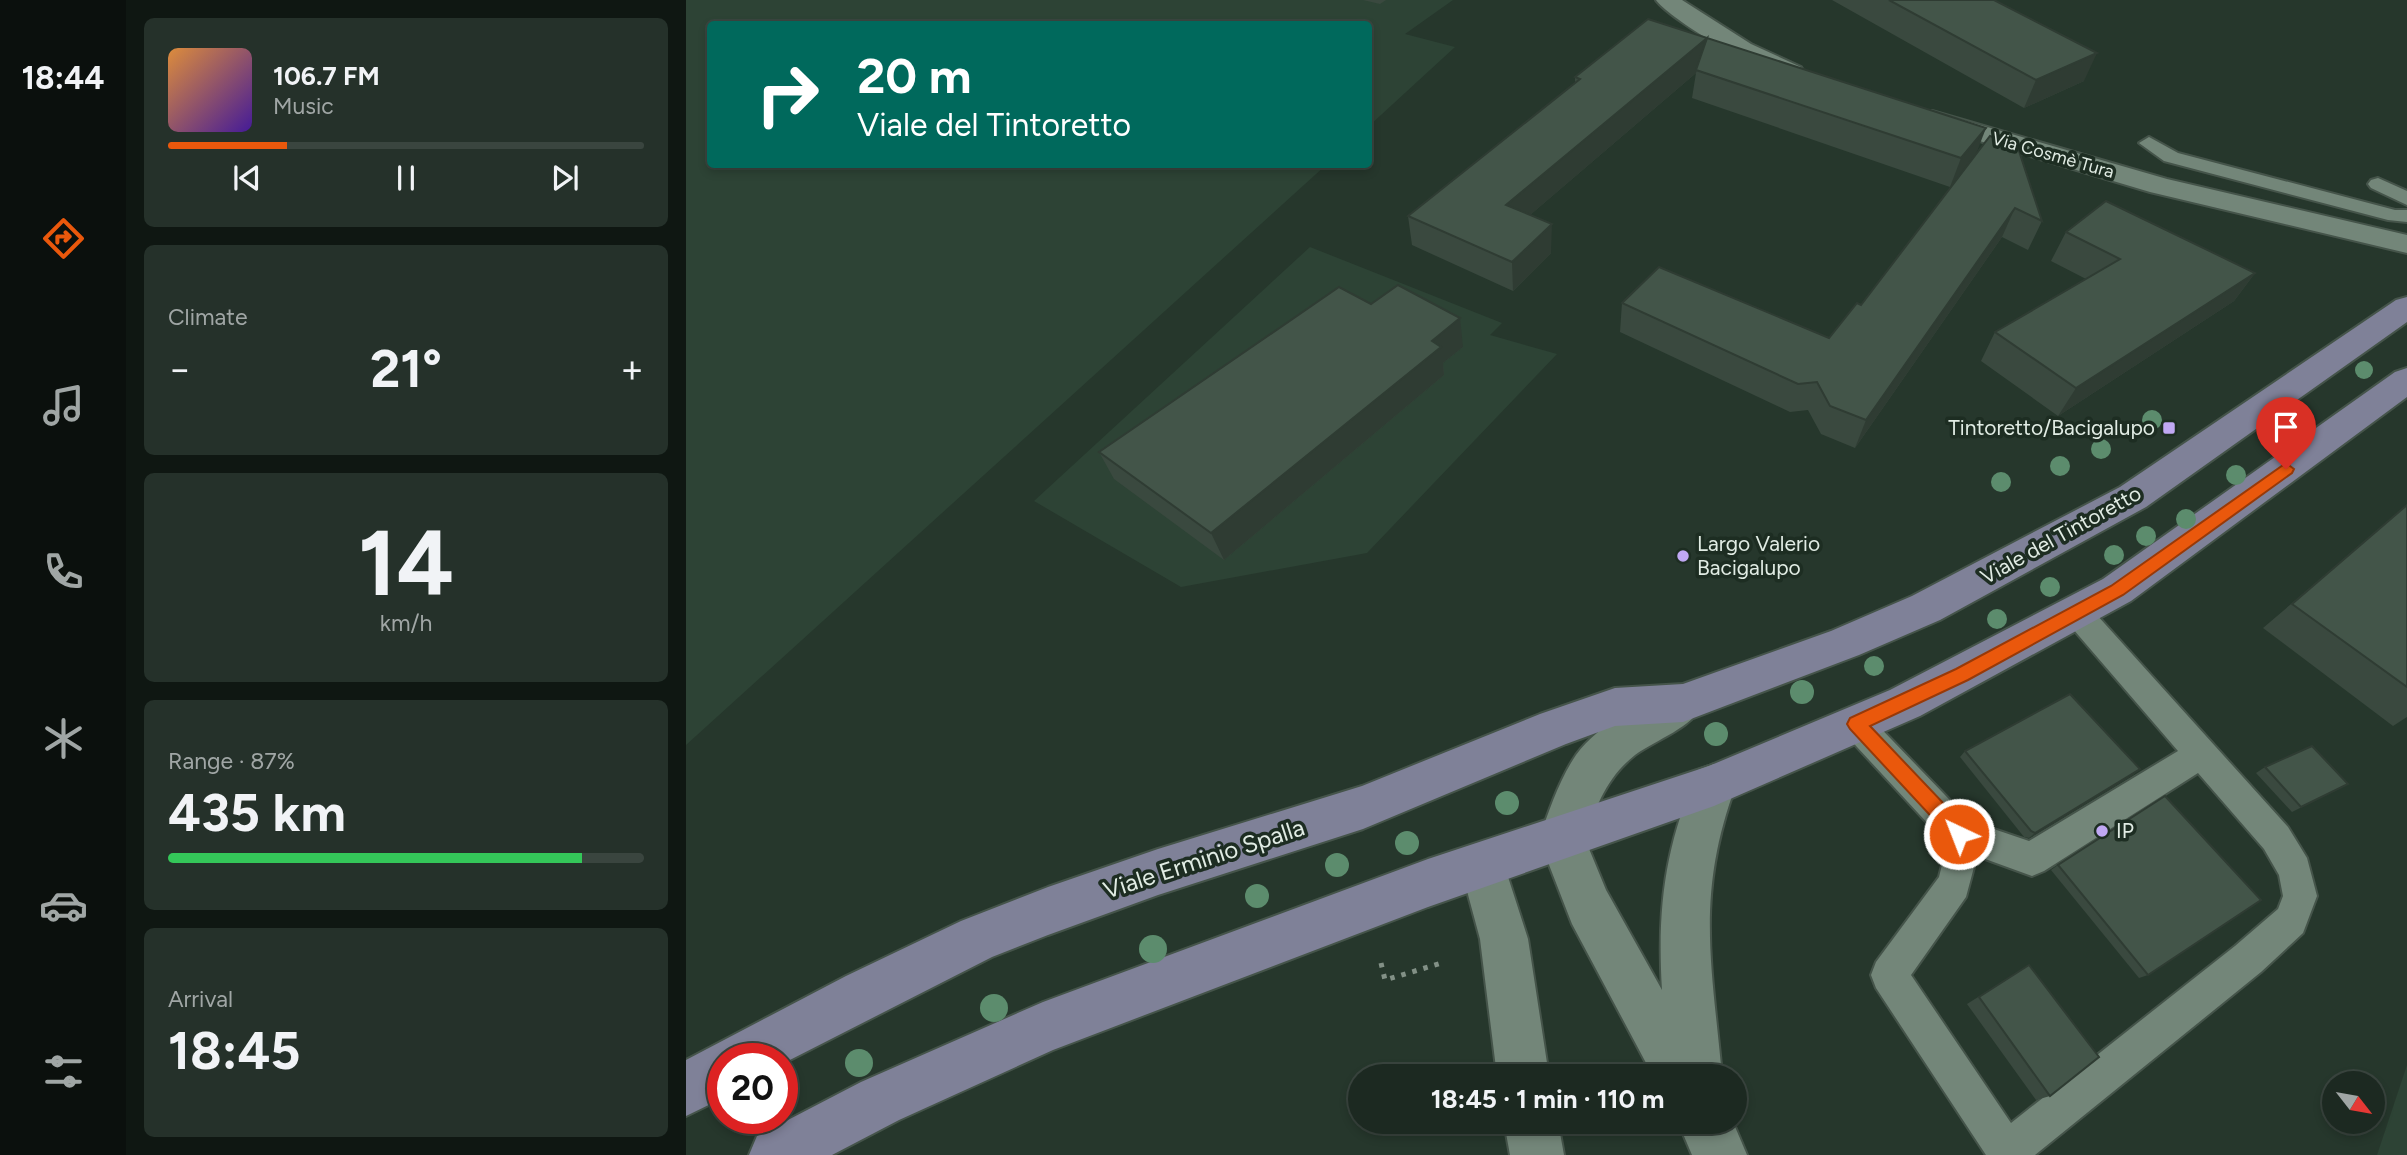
<!DOCTYPE html>
<html lang="en">
<head>
<meta charset="utf-8">
<style>
  :root { --surface:#1c2921; --page:#25312a; --text:#f1f3f6; --muted:#a0a6a5; --line:#3a453f; --accent:#ea580c }
  body { margin:0; font-family:Figtree,sans-serif; background:var(--page); color:var(--text); height:100vh; display:flex; flex-direction:column; font-size:26px; white-space:nowrap }
  * { box-sizing:border-box; margin:0 }
  p { font-size:23px; color:var(--muted) }
  .icon { flex:none; width:38px; height:38px; fill:none; stroke:currentColor; stroke-width:2; stroke-linecap:round; stroke-linejoin:round }
  .map { position:relative; flex:1; overflow:hidden }
  .side { display:flex; flex-direction:column; gap:18px; padding:18px; background:#0f1712; width:560px }
  .side>* { flex:none }
  .hud { position:absolute; left:21px; top:21px; width:665px; height:147px; border-radius:7px; box-shadow:0 4px 10px #0003,0 0 0 2px var(--line); background:#00695c; color:#fff; overflow:hidden }
  .needle { width:46px; rotate:121deg }
  .buttons { position:absolute; left:1636px; top:1071px; display:grid; gap:14px }
  .buttons a { display:grid; place-items:center; width:63px; height:63px; border-radius:50%; background:var(--surface); box-shadow:0 4px 10px #0003,0 0 0 2px var(--line); font-size:35px }
  .speed { position:absolute; left:21px; top:1043px; display:flex; gap:14px; font-size:35px; font-weight:700; text-align:center }
  .speed>* { display:grid; place-content:center; width:91px; height:91px; border-radius:50%; background:var(--surface); box-shadow:0 4px 10px #0003,0 0 0 2px var(--line); line-height:1 }
  .speed .limit { border:10px solid #d22; background:#fff; color:#111 }
  .pin { position:absolute; display:grid; place-items:center; width:60px; height:60px; color:#fff; margin:-72px -30px; border-radius:50% 50% 50% 0; rotate:-45deg; box-shadow:0 0 7px #0007 }
  .pin .icon { rotate:45deg }
  .me { position:absolute; width:77px; margin:-38px; rotate:317deg; stroke-linejoin:round; filter:drop-shadow(0 0 5px #0008) }
  .turn { display:flex; align-items:center; gap:24px; height:147px; padding:0 35px; font-size:32px }
  .turn .icon { width:91px; height:91px; stroke-width:2.5 }
  .turn b { display:block; font-size:49px; line-height:60px }
  .big { font-size:52px; font-weight:700; line-height:1.1 }
  .side .card { flex:1; display:flex; flex-direction:column; justify-content:center; gap:10px; min-width:0; padding:0 24px; border-radius:10px; background:var(--page) }
  .side .dial { align-items:center; gap:0 }
  .dial b { font-size:91px; line-height:1 }
  .song { display:flex; align-items:center; gap:21px }
  .cover { width:84px; height:84px; border-radius:10px; background:linear-gradient(135deg,hsl(30 70% 55%),hsl(260 70% 35%)) }
  .played { height:7px; border-radius:4px; background:linear-gradient(90deg,var(--accent) 25%,var(--line) 25%) }
  .keys { display:flex; justify-content:space-around; direction:ltr }
  .heat { display:flex; justify-content:space-between; align-items:center; font-size:38px; direction:ltr }
  .charge { height:10px; border-radius:5px; background:linear-gradient(90deg,#34c759 87%,var(--line) 0) }
  .trip { position:absolute; left:662px; top:1064px; width:399px; height:70px; border-radius:35px; background:var(--surface); box-shadow:0 4px 10px #0003,0 0 0 2px var(--line); font-weight:700; line-height:70px; text-align:center }
  main { display:flex; flex:1; min-height:0 }
  .menu { display:flex; flex-direction:column; width:126px; justify-content:space-around; align-items:center; background:#0b100d; color:var(--muted) }
  .menu .icon { width:49px; height:49px }
  .menu .selected { color:var(--accent) }
  .menu b { font-size:32px; color:var(--text) }
  .map>svg:first-child { display:block }
</style>
</head>
<body>
<main>
<nav class="menu">
<b>18:44</b>
<svg class="icon selected" aria-label="directions" viewBox="0 0 24 24"><path d="M12 3l9 9-9 9-9-9zM9 14v-3h6M13 9l2 2-2 2"/></svg>
<svg class="icon" aria-label="music" viewBox="0 0 24 24"><path d="M9 18V5l10-2v13"/><circle cx="6" cy="18" r="3"/><circle cx="16" cy="16" r="3"/></svg>
<svg class="icon" aria-label="phone" viewBox="0 0 24 24"><path d="M5 4h4l2 5-3 2q2 4 5 5l2-3 5 2v4C11 20 4 13 5 4z"/></svg>
<svg class="icon" aria-label="climate" viewBox="0 0 24 24"><path d="M12 3v18M4 7l16 10M4 17L20 7"/></svg>
<svg class="icon" aria-label="car" viewBox="0 0 24 24"><path d="M5 17H2v-5l4-1 3-4h7l3 4 3 1v5h-3M9 17h6M6 11h13"/><circle cx="7" cy="17" r="2"/><circle cx="17" cy="17" r="2"/></svg>
<svg class="icon" aria-label="filters" viewBox="0 0 24 24"><path d="M4 7h16M4 17h16"/><circle cx="9" cy="7" r="2"/><circle cx="15" cy="17" r="2"/></svg>
</nav>
<section class="side">
<div class="card">
<div class="song"><i class="cover"></i><div><b>106.7 FM</b><p>Music</p></div></div>
<div class="played"></div>
<div class="keys"><svg class="icon" aria-label="previous" viewBox="0 0 24 24"><path d="M18 5L8 12l10 7zM5 5v14"/></svg><svg class="icon" aria-label="pause" viewBox="0 0 24 24"><path d="M8 5v14M16 5v14"/></svg><svg class="icon" aria-label="next" viewBox="0 0 24 24"><path d="M6 5l10 7-10 7zM19 5v14"/></svg></div>
</div>
<div class="card"><p>Climate</p>
<div class="heat"><a>−</a><b class="big">21°</b><a>+</a></div>
</div>
<div class="card dial"><b>14</b><p>km/h</p></div>
<div class="card"><p>Range · 87%</p><b class="big">435 km</b><div class="charge"></div></div>
<div class="card"><p>Arrival</p><b class="big">18:45</b></div>
</section>
<div class="map">
<svg width="1721" height="1155" viewBox="0 0 1721 1155">
  <rect width="100%" height="100%" fill="#26372c"/>
  <g fill="#2d4335">
    <polygon points="0,0 767,0 719,34 769,47 683,126 682,24 24,24 24,164 640,165 0,745"/>
    <polygon points="624,247 816,323 804,335 871,354 681,553 495,587 348,501"/>
    <polygon points="1721,1065 1721,1155 1691,1155"/>
  </g>
  <g fill="none" stroke-linecap="round" stroke-linejoin="round">
    <defs>
      <g id="lane">
        <polygon points="1463,137 1492,153 1709,210 1721,210 1721,222 1702,220 1478,161 1453,143"/>
        <polygon points="1692,178 1721,191 1721,205 1685,188 1682,184 1685,180"/>
        <path d="M1391,601l10,3 201,223 19,31 10,38 -14,37 -42,39 -226,183h-49l-110,-167 -5,-13 5,-13 63,-85 4,-16v-21l-98,-106 -4,-10 4,-10 11,-4 11,4 103,107 59,20 149,-90 -111,-129 -4,-9 4,-9zM1512,773l66,76 15,26 4,21 -5,13 -43,37 -224,177 -100,-148 55,-78 11,-41 55,20 12,-5z"/>
      </g>
      <g id="street">
        <path d="M970,0h26l69,44 50,23 3,5 -3,5c-25,6 -130,-56 -145,-77z"/>
        <polygon points="1246,111 1481,179 1721,235 1721,253 1464,192 1237,124 1233,119 1237,114"/>
        <path d="M997,684l15,6 6,13c-12,25 -47,36 -69,52 -28,22 -39,51 -50,84l21,51 56,100c-5,-82 3,-144 36,-220l16,-6 16,6 6,15c-41,110 -24,180 -14,291h-69l-81,-152 -33,-85c10,-28 20,-59 37,-84 24,-32 70,-57 107,-71z"/>
        <polygon points="797,842 813,849 842,939 863,1076 811,1076 794,939 774,865 781,849"/>
        <polygon points="818,1122 872,1122 878,1155 824,1155"/>
        <polygon points="992,1122 1047,1122 1061,1155 1006,1155"/>
      </g>
      <g id="secondary">
        <polygon points="1721,297 1721,322 1460,507 1254,620 1173,655 997,722 929,726 880,744 677,829 472,895 362,935 306,957 96,1064 96,1059 37,1059 37,1098 0,1116 0,1060 160,976 275,921 362,887 472,849 676,786 854,714 929,688 997,684 1145,631 1226,596 1434,487 1710,300"/>
        <polygon points="1721,368 1721,397 1445,601 1234,716 1028,806 742,907 367,1050 213,1120 146,1155 63,1155 71,1136 175,1082 357,1002 742,859 1023,766 1204,690 1417,579 1709,372"/>
      </g>
    </defs>
    <use href="#lane" stroke="#45544a" stroke-width="4"/>
    <use href="#street" stroke="#45544a" stroke-width="4"/>
    <use href="#secondary" stroke="#45544a" stroke-width="4"/>
    <polyline stroke="#829086" stroke-width="5" stroke-dasharray="4.5 7" stroke-linecap="butt" points="695,963 699,980 759,962"/>
    <use href="#lane" fill="#738679" fill-rule="evenodd"/>
    <use href="#street" fill="#738679" fill-rule="evenodd"/>
    <use href="#secondary" fill="#7f8198" fill-rule="evenodd"/>
  </g>
  <g fill="#5c8c6d">
    <circle cx="1678" cy="370" r="9"/>
    <circle cx="1466" cy="420" r="10"/>
    <circle cx="1618" cy="430" r="10"/>
    <circle cx="1595" cy="445" r="10"/>
    <circle cx="1415" cy="449" r="10"/>
    <circle cx="1374" cy="466" r="10"/>
    <circle cx="1550" cy="475" r="10"/>
    <circle cx="1315" cy="482" r="10"/>
    <circle cx="1500" cy="519" r="10"/>
    <circle cx="1460" cy="536" r="10"/>
    <circle cx="1428" cy="555" r="10"/>
    <circle cx="1364" cy="587" r="10"/>
    <circle cx="1311" cy="619" r="10"/>
    <circle cx="1188" cy="666" r="10"/>
    <circle cx="1116" cy="692" r="12"/>
    <circle cx="1030" cy="734" r="12"/>
    <circle cx="821" cy="803" r="12"/>
    <circle cx="721" cy="843" r="12"/>
    <circle cx="651" cy="865" r="12"/>
    <circle cx="571" cy="896" r="12"/>
    <circle cx="467" cy="949" r="14"/>
    <circle cx="308" cy="1008" r="14"/>
    <circle cx="173" cy="1063" r="14"/>
  </g>
  <g fill="#3a493f">
    <polygon points="677,0 700,0 694,4"/>
    <polygon points="1146,0 1308,0 1398,81 1338,108"/>
    <polygon points="962,19 1290,154 1356,221 1342,250 1316,237 1169,448 1135,434 1122,410 1104,412 934,332 936,303 1143,338 1175,305 1278,170 1264,187 1006,98 1010,73 844,215 865,253 827,291 726,245 722,216 889,83 889,77"/>
    <polygon points="1380,232 1569,273 1548,301 1372,416 1295,361 1309,332 1400,279 1365,261"/>
    <polygon points="685,304 777,347 757,363 758,375 538,560 428,479 413,452"/>
    <polygon points="1721,505 1721,717 1707,726 1577,628"/>
    <polygon points="1279,751 1454,769 1447,775 1343,838 1338,837 1274,757"/>
    <polygon points="1579,767 1652,789 1606,812 1570,773"/>
    <polygon points="1372,865 1462,975 1453,978 1365,870"/>
    <polygon points="1343,965 1364,1096 1350,1100 1281,1004"/>
  </g>
  <g fill="#2f3c33">
    <polygon points="1021,38 1010,73 822,234 820,205"/>
    <polygon points="1411,53 1398,81 1338,108 1350,80"/>
    <polygon points="1300,128 1289,157 1264,187 1275,158"/>
    <polygon points="1329,208 1316,237 1169,448 1180,420"/>
    <polygon points="866,224 865,253 827,291 826,262"/>
    <polygon points="1569,273 1548,301 1372,416 1390,388"/>
    <polygon points="774,318 777,347 757,363 758,375 538,560 525,533 746,341"/>
    <polygon points="1454,769 1447,775 1343,838 1349,833"/>
  </g>
  <g fill="#435549" stroke="#2f3c33" stroke-width="2">
    <polygon points="1203,0 1308,0 1411,53 1350,80"/>
    <polygon points="962,19 1300,128 1275,158 1010,70 1021,38 820,205 866,224 826,262 722,216 894,79 889,77"/>
    <polygon points="1304,136 1331,145 1356,221 1329,208 1180,420 1144,406 1131,382 1112,384 936,303 973,267 1143,338 1171,303 1175,305"/>
    <polygon points="1420,201 1569,273 1390,388 1309,332 1434,259 1380,232"/>
    <polygon points="712,285 774,318 746,341 755,347 525,533 413,452 653,287 685,304"/>
    <polygon points="1721,505 1721,687 1606,604"/>
    <polygon points="1384,694 1454,769 1349,833 1345,831 1279,751"/>
    <polygon points="1626,746 1662,784 1615,807 1579,767"/>
    <polygon points="1479,796 1575,900 1462,975 1372,865"/>
    <polygon points="1343,965 1413,1057 1364,1096 1293,997"/>
  </g>
  <polygon fill="#ea580c" stroke="#983908" stroke-width="2" points="1600,463 1608,469 1606,473 1437,595 1282,680 1184,726 1280,827 1283,834 1280,840 1273,843 1267,840 1164,729 1161,724 1164,718 1270,669 1425,586"/>
  <g fill="#c0a8f3" stroke="#1d2d22" stroke-width="2.5">
    <rect x="1476" y="421" width="14" height="14" rx="3.5"/>
    <circle cx="997" cy="556" r="7"/>
    <circle cx="1416" cy="831" r="7"/>
  </g>
  <g text-anchor="middle" stroke-width="7" stroke-linejoin="round" paint-order="stroke">
    <g font-size="18" fill="#e1ece4" stroke="#1d2d22">
      <text transform="translate(1367 155) rotate(16)" y="6">Via Cosmè Tura</text>
    </g>
    <g font-size="21" fill="#e1ece4" stroke="#1d2d22" text-anchor="start">
      <text x="1469" y="435" text-anchor="end">Tintoretto/Bacigalupo</text>
      <text x="1011" y="551">Largo Valerio<tspan x="1011" dy="24">Bacigalupo</tspan></text>
      <text x="1430" y="838">IP</text>
    </g>
    <g font-size="21" fill="#e1ece4" stroke="#1d2d22">
      <text transform="translate(1375 535) rotate(-29)" y="7">Viale del Tintoretto</text>
    </g>
    <g font-size="24" fill="#e1ece4" stroke="#1d2d22">
      <text transform="translate(518 859) rotate(-18)" y="8">Viale Erminio Spalla</text>
    </g>
  </g>
</svg>
<div class="buttons">
<a><svg class="needle" viewBox="-14 -14 28 28"><path d="M0-13l5 13h-10z" fill="#e53935"/><path d="M0 13l5-13h-10z" fill="#a0a6a5"/></svg></a>
</div>
<div class="speed"><div class="limit">20</div></div>
<div class="pin" style="left:1600px;top:469px;background:#d93025"><svg class="icon" aria-label="arrive" viewBox="0 0 24 24"><path d="M6 21V4h12l-3 4 3 4H6"/></svg></div>
<svg class="me" style="left:1273px;top:834px" viewBox="-20 -20 40 40"><circle r="17" fill="#ea580c" stroke="#fff" stroke-width="3"/><path d="M0-11L8 9 0 5-8 9z" fill="#fff"/></svg>
<div class="trip">18:45 · 1 min · 110 m</div>
<div class="hud">
<div class="turn"><svg class="icon" aria-label="right" viewBox="0 0 24 24"><path d="M7 20v-9h11M14 6l5 5-5 5"/></svg><div><b>20 m</b>Viale del Tintoretto</div></div>
</div>
</div>
</main>
</body>
</html>
